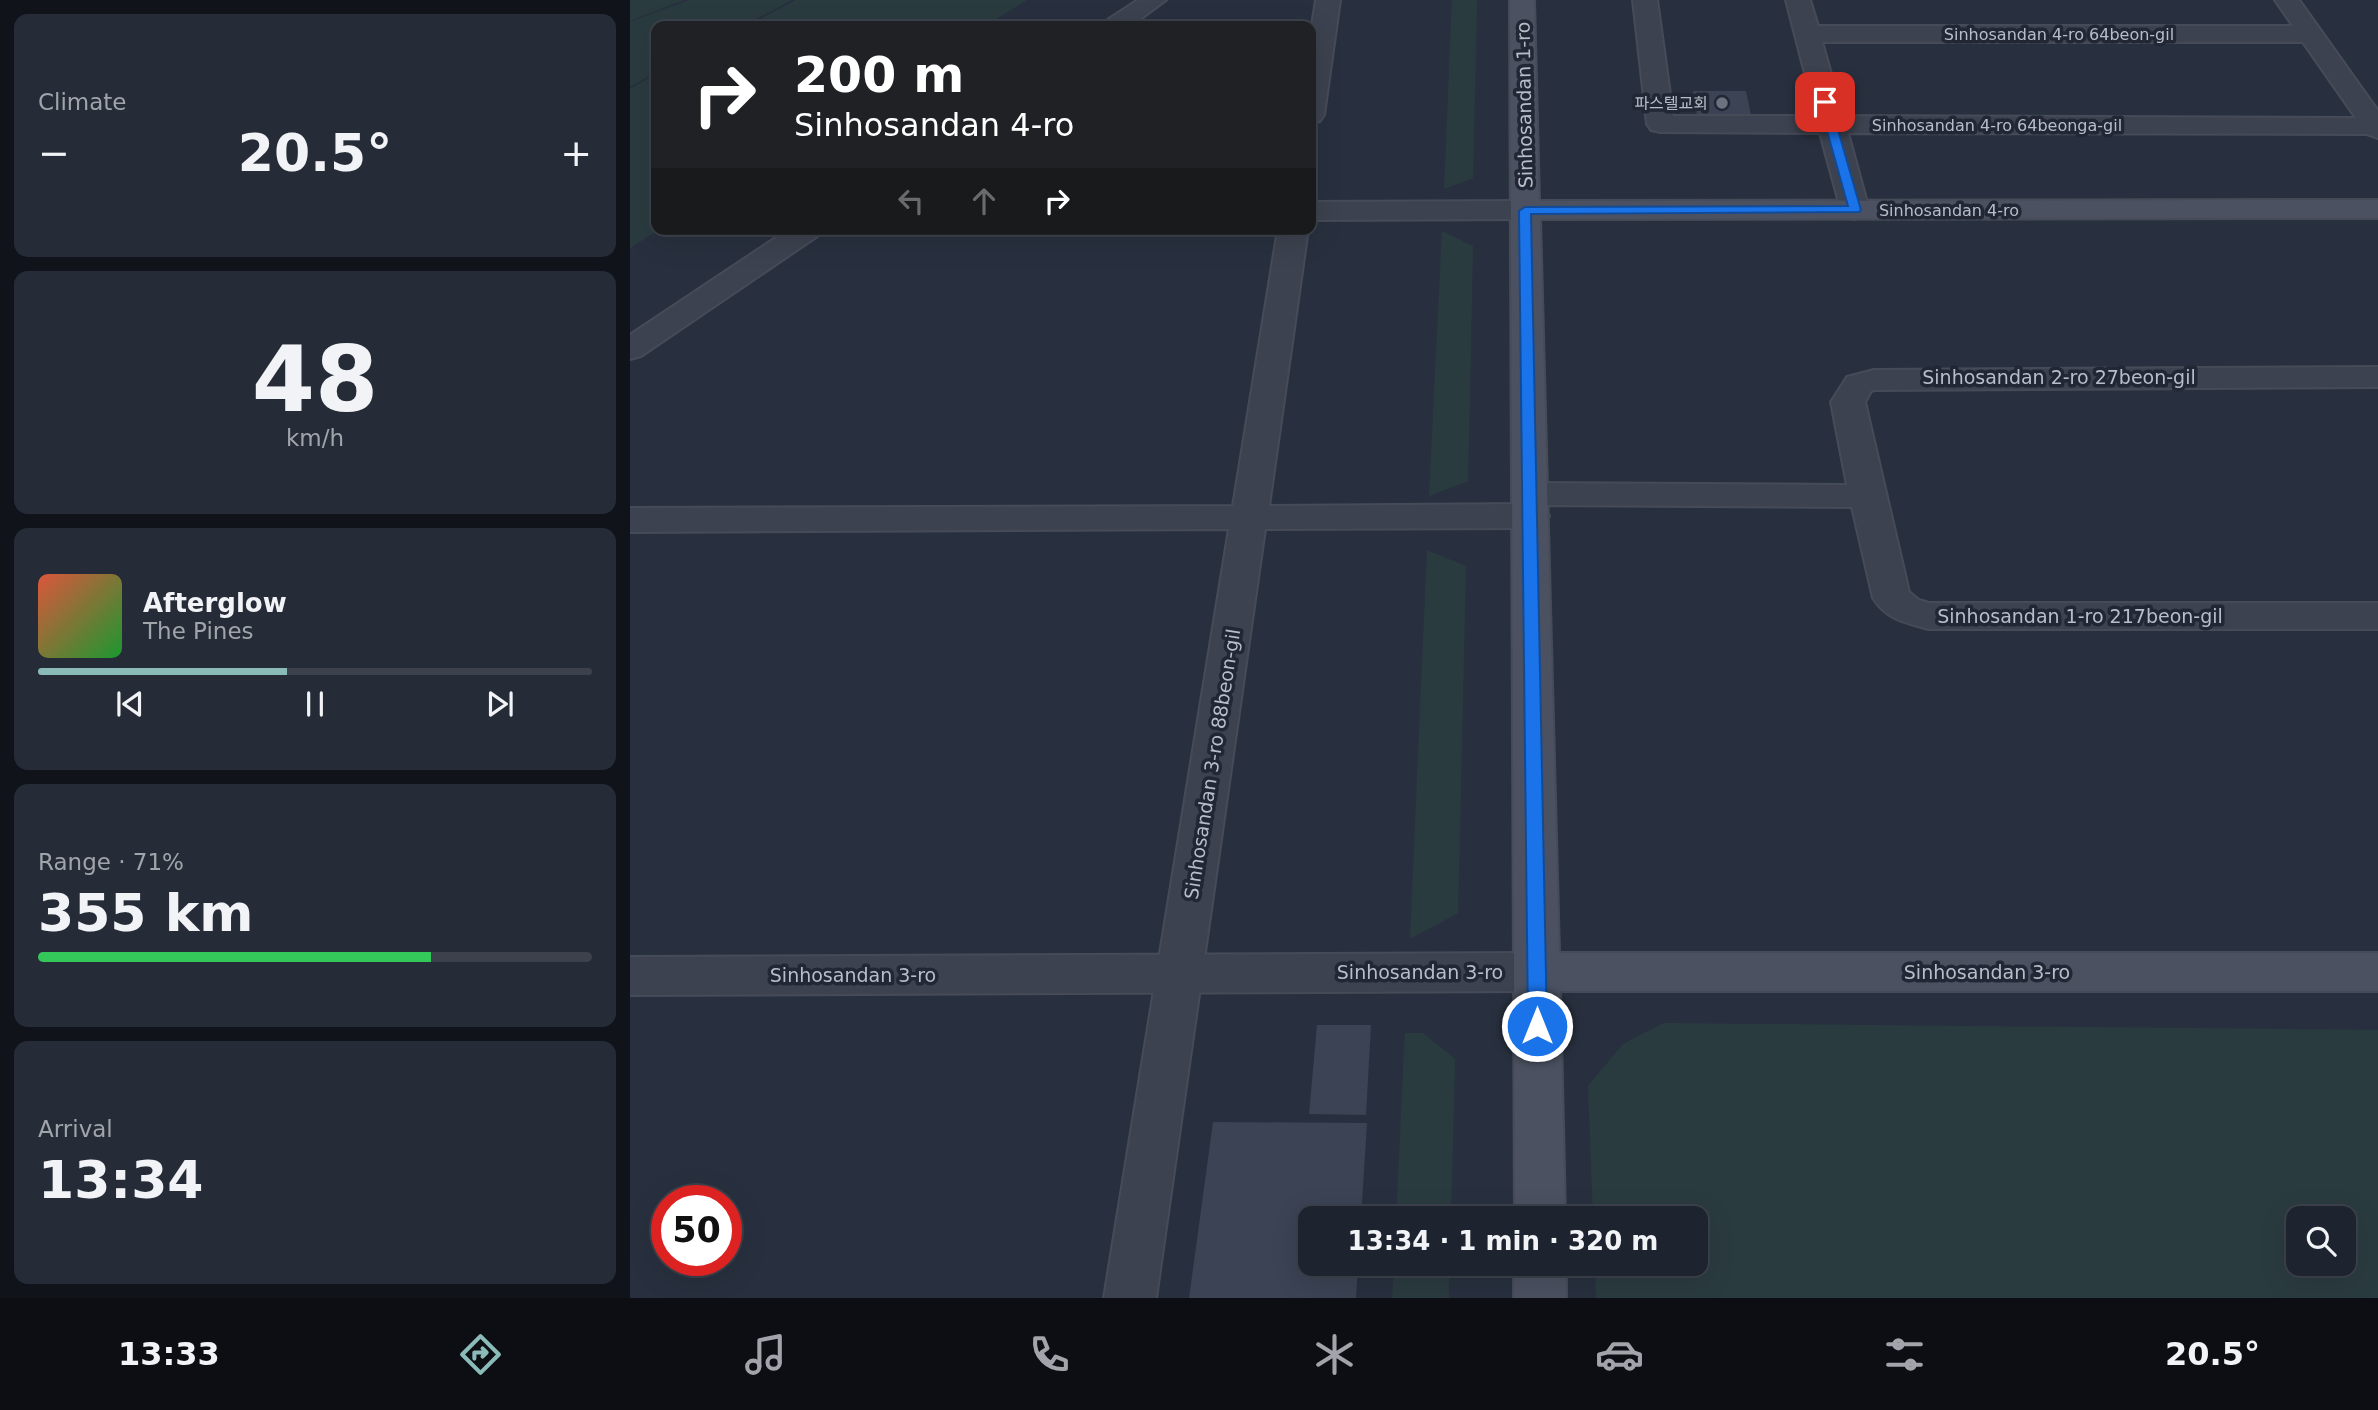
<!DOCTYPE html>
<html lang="en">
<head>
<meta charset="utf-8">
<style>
  :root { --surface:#1e242f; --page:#262c37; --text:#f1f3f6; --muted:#a1a4aa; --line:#3c414b; --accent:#8bbbb9 }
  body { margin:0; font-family:"DejaVu Sans","Noto Sans KR",sans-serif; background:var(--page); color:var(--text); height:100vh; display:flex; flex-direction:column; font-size:26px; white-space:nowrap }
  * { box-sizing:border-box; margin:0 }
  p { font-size:23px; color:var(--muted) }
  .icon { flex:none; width:38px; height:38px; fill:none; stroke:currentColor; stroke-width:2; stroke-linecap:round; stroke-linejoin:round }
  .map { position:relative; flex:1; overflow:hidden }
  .sheet { display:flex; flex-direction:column; gap:14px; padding:14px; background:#10141a; width:630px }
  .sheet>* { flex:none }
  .hud { position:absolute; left:21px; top:21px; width:665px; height:214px; border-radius:14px; box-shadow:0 7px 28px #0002,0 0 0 2px var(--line); background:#202124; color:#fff; overflow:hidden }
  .fabs { position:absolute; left:1656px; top:1206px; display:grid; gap:14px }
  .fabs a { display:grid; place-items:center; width:70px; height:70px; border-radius:14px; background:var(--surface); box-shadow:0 7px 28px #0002,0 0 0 2px var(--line); font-size:35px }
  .speed { position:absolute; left:21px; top:1185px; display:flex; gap:14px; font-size:35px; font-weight:700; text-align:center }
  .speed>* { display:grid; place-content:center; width:91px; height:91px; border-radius:50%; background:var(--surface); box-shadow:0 7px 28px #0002,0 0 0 2px var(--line); line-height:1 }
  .speed .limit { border:10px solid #d22; background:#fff; color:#111 }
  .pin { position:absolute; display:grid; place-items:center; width:60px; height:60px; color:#fff; margin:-30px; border-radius:14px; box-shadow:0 4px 10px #0006 }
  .me { position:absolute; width:77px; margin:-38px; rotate:0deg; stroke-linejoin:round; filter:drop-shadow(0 0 5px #0008) }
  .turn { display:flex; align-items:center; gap:24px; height:147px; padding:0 28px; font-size:32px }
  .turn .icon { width:91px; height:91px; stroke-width:2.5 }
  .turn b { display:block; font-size:49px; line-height:60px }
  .lanes { display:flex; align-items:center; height:66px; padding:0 28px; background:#0003; justify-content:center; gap:35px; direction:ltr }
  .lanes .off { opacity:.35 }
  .big { font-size:52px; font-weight:800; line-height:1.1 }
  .sheet .card { flex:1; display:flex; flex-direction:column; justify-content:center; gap:10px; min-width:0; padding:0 24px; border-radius:14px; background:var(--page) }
  .sheet .dial { align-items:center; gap:0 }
  .dial b { font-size:91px; line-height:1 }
  .song { display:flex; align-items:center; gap:21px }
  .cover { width:84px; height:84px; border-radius:10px; background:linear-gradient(135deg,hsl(10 70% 55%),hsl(130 70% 35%)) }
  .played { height:7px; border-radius:4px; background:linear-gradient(90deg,var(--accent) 45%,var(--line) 45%) }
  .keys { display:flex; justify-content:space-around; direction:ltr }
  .heat { display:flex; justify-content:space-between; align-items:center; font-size:38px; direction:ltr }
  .charge { height:10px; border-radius:5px; background:linear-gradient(90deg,#34c759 71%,var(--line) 0) }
  .trip { position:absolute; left:668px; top:1206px; width:410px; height:70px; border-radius:14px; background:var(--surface); box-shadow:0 7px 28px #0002,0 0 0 2px var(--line); font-weight:800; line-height:70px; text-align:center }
  .tabs { display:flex; height:112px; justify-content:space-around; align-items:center; background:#0c0e13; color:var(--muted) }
  .tabs .icon { width:49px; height:49px }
  .tabs .current { color:var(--accent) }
  .tabs b { font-size:32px; color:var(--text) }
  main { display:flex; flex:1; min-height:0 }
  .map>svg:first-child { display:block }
</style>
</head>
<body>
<main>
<section class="sheet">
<div class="card"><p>Climate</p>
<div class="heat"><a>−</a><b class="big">20.5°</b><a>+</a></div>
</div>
<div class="card dial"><b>48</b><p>km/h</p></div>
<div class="card">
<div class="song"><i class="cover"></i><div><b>Afterglow</b><p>The Pines</p></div></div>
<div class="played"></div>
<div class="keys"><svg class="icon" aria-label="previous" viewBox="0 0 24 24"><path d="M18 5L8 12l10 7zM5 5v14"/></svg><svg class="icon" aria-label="pause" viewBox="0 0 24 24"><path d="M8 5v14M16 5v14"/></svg><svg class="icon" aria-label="next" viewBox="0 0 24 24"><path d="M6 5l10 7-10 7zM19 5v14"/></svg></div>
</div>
<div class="card"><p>Range · 71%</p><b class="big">355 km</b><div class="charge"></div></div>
<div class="card"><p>Arrival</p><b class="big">13:34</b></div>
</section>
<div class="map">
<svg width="1748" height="1298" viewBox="0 0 1748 1298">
  <rect width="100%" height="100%" fill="#28303f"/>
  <g fill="#2a3b40" fill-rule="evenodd">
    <polygon points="0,0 54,0 0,21"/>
    <polygon points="59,0 162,0 113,26 26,26 26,72 0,87 0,22"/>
    <polygon points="166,0 397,0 355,26 117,26"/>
    <polygon points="822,0 847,0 843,178 814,189"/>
    <polygon points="26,74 26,229 30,229 0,248 0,89"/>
    <polygon points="812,231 843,246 838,481 799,496"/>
    <polygon points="797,550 836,566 828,913 780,939"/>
    <path d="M1034,1023l714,7v268h-782l-1,-34h101v-46h-103l-5,-132 35,-42zM1668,1218h45v46h-45z"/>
    <polygon points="775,1033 793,1033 825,1059 821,1218 766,1218"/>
    <polygon points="764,1264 819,1264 819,1298 762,1298"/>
  </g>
  <g fill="#3b4354">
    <polygon points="1063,91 1116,91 1121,115 1067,115"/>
    <polygon points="687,1025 741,1025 736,1115 679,1114"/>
    <polygon points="583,1122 737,1123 731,1218 681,1218 681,1264 728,1264 726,1298 559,1298"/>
  </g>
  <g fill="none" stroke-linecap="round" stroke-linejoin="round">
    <defs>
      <g id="minor">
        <polygon points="508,0 536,0 501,26 473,26 476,21"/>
        <polygon points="686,0 710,0 694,115 690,121 681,123 681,32"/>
        <path d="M1003,0h24l16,116h143l-30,-116h24l8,26h475l-18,-26h24l79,111v27l-11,-4 -519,-1 21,77 -4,6 -10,3 -10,-3 -4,-6 -21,-77 -159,-1 -10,-2 -4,-6zM1192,42h481l53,76 -513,-2z"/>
        <polygon points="159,229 193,229 189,235 11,356 0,359 0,335"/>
        <path d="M648,229h30l-39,277 258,-2 -8,-2 -6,-8 6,-8 12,-3 316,2 -16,-83 16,-25 27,-7 504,-3v20l-503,3 -4,1 -6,11 44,190 10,8 10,3h449v26h-449c-23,-6 -42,-9 -56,-31l-21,-91 -317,-2 9,3 5,8 -5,8 -13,4 -266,1 -109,769h-52l125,-769 -599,3v-24l603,-2z"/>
      </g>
      <g id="tertiary">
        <polygon points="895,201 905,204 909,210 905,216 895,219 681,220 681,202"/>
        <polygon points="907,953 923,959 930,972 923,985 907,991 0,995 0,957"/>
      </g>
      <g id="secondary">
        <polygon points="880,0 904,0 909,201 1748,200 1748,218 910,219 929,953 1748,953 1748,991 930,991 935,1218 885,1218"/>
        <rect x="884" y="1264" width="52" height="34"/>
      </g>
    </defs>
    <use href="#minor" stroke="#464b58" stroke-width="4"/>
    <use href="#tertiary" stroke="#464b58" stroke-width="4"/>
    <use href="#secondary" stroke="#464b58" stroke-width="4"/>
    <use href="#minor" fill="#3c424f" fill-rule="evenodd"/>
    <use href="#tertiary" fill="#3c424f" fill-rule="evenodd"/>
    <use href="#secondary" fill="#4b5161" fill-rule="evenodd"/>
  </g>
  <polygon fill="#1a73e8" stroke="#114b97" stroke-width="2" points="1191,99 1200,102 1231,210 1229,212 901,214 917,1026 914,1032 907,1035 900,1032 898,1026 889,211 895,207 1218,206 1189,102"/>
  <circle fill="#6b7280" stroke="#212734" stroke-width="2.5" cx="1092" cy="103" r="7"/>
  <g text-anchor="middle" stroke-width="7" stroke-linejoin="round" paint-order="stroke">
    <g font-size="16" fill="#b9bdc9" stroke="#212734">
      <text x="1429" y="40">Sinhosandan 4-ro 64beon-gil</text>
      <text x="1367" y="131">Sinhosandan 4-ro 64beonga-gil</text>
      <text x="1319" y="216">Sinhosandan 4-ro</text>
    </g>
    <g font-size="16" fill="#b9bdc9" stroke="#212734" text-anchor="end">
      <text x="1078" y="109">파스텔교회</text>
    </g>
    <g font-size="19" fill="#b9bdc9" stroke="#212734">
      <text transform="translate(894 105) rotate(-91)" y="7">Sinhosandan 1-ro</text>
      <text x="1429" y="384">Sinhosandan 2-ro 27beon-gil</text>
      <text x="1450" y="623">Sinhosandan 1-ro 217beon-gil</text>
      <text transform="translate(582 764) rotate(-81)" y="7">Sinhosandan 3-ro 88beon-gil</text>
      <text x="790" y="979">Sinhosandan 3-ro</text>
      <text x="1357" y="979">Sinhosandan 3-ro</text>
      <text x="223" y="982">Sinhosandan 3-ro</text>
    </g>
  </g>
</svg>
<div class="fabs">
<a><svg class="icon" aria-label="search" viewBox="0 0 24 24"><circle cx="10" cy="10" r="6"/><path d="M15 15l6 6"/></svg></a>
</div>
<div class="speed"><div class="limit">50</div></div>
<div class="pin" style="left:1195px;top:102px;background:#d93025"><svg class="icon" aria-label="arrive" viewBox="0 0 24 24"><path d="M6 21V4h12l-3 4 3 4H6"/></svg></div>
<svg class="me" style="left:907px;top:1026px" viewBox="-20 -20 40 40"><circle r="17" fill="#1a73e8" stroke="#fff" stroke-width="3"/><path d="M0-11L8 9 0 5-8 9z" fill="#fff"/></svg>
<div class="trip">13:34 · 1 min · 320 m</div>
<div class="hud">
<div class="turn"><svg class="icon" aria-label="right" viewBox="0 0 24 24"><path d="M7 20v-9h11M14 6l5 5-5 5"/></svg><div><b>200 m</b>Sinhosandan 4-ro</div></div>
<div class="lanes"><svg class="icon off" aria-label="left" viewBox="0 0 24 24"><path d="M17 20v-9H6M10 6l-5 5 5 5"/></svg><svg class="icon off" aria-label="ahead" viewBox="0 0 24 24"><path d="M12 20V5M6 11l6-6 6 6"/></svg><svg class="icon" aria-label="right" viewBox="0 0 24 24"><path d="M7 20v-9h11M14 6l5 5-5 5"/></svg></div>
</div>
</div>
</main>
<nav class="tabs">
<b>13:33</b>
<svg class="icon current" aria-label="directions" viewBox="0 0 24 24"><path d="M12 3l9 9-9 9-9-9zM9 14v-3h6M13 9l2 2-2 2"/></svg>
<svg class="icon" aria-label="music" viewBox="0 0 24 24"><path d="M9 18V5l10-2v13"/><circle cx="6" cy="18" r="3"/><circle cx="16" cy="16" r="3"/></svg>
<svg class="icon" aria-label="phone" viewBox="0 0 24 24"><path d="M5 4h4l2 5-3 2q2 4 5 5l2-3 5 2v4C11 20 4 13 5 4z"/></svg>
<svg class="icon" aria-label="climate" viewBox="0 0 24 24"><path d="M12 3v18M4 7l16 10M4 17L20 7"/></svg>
<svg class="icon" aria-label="car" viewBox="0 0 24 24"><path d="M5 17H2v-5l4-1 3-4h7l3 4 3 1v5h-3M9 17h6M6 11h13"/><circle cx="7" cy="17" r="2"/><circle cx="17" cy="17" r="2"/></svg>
<svg class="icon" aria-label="filters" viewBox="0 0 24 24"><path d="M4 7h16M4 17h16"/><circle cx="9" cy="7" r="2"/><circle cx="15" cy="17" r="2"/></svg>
<b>20.5°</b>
</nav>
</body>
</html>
